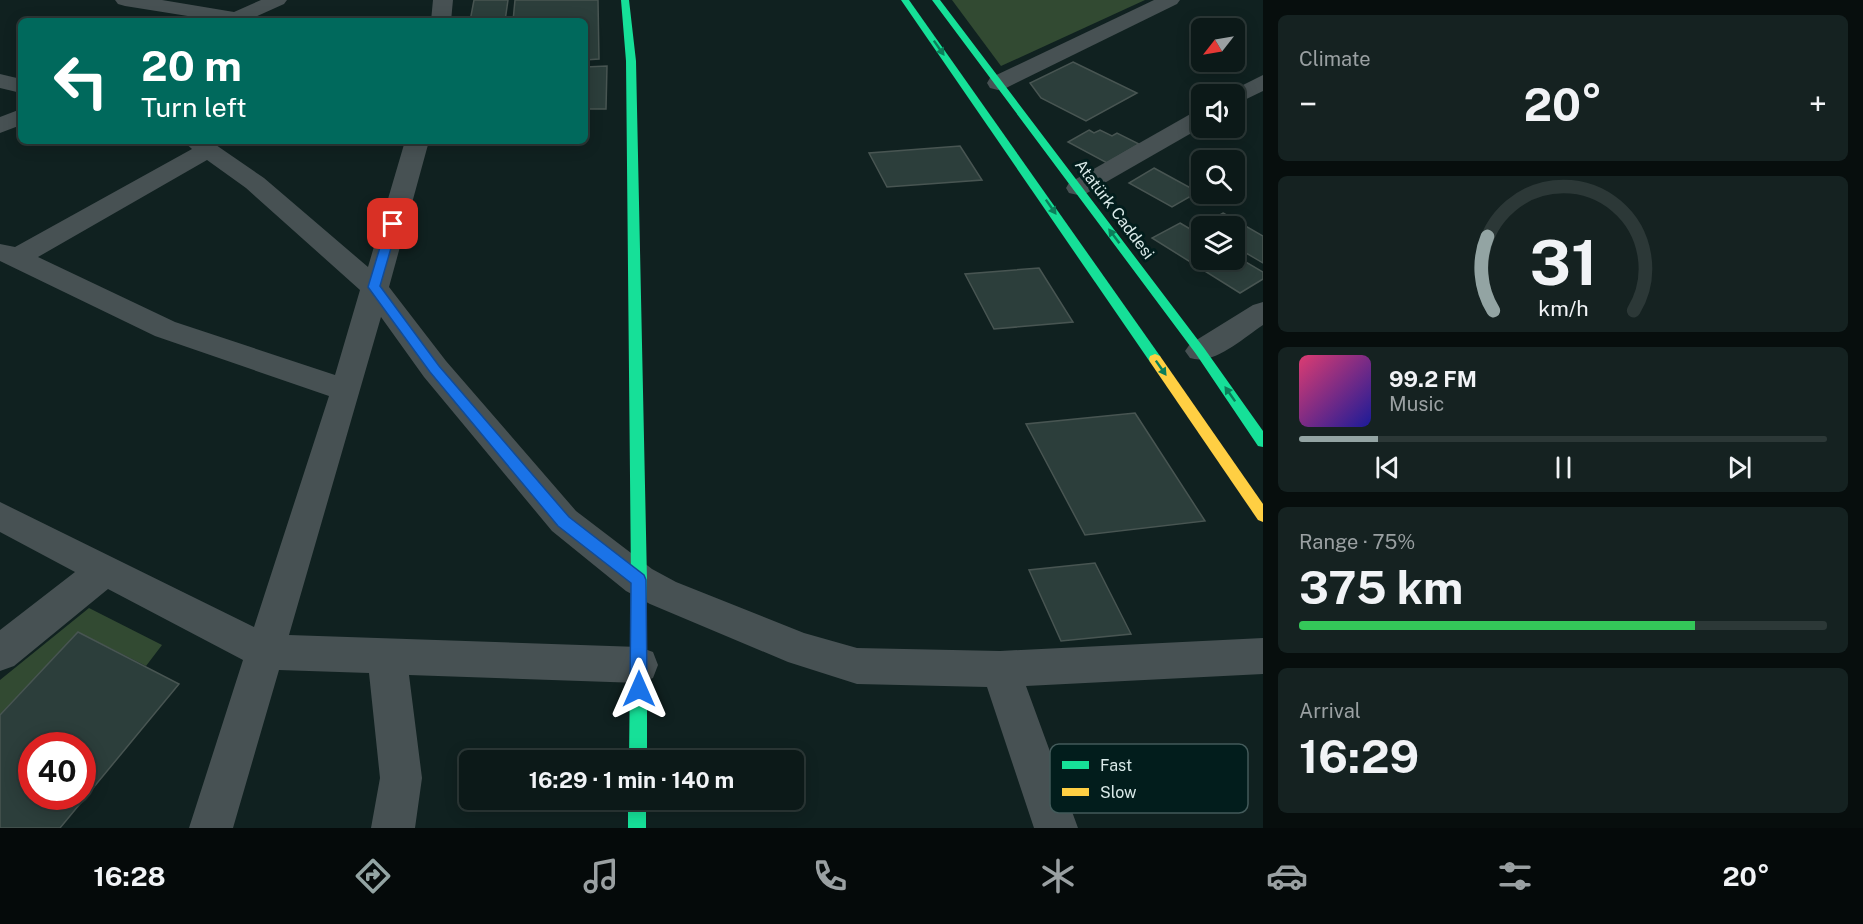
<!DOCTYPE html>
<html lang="en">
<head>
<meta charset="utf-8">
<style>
  :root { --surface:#0c1918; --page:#152221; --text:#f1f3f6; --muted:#9aa0a2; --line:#2c3837; --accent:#93a4a3 }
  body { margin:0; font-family:"Public Sans",sans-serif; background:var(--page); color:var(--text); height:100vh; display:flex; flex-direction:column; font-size:22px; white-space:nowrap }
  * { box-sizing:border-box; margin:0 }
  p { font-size:20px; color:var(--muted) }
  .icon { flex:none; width:33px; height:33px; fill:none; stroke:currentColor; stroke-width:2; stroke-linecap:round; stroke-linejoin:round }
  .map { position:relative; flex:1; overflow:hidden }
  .panel { display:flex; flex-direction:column; gap:15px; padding:15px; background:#070e0d; width:600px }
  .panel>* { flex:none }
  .top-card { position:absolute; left:18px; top:18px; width:570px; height:126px; border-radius:9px; box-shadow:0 3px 15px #0003,0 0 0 2px var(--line); background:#00695c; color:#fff; overflow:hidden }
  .needle { width:39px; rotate:239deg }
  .fabs { position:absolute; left:1191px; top:18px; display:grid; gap:12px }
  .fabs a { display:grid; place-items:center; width:54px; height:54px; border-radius:9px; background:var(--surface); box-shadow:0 3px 15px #0003,0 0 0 2px var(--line); font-size:30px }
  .speed { position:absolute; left:18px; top:732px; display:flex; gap:12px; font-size:30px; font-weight:700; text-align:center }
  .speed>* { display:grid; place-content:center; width:78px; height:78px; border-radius:50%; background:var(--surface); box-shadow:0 3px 15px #0003,0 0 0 2px var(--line); line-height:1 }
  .speed .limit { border:9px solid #d22; background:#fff; color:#111 }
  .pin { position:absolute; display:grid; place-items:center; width:51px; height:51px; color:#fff; margin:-26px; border-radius:12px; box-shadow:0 3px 9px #0006 }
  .me { position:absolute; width:66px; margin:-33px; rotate:0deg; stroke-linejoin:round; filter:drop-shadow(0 0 4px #0008) }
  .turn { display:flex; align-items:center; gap:21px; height:126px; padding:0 24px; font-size:27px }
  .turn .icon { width:78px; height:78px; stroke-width:2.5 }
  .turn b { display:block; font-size:42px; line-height:51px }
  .big { font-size:45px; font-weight:700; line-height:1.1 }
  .panel .widget { flex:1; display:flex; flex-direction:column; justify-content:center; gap:9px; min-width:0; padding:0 21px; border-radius:9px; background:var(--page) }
  .panel .dial { align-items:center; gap:0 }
  .dial svg { height:156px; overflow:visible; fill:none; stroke:var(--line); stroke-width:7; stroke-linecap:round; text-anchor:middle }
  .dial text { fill:var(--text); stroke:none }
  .song { display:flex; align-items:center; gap:18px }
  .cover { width:72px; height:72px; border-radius:9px; background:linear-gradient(135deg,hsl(340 70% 55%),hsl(240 70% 35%)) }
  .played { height:6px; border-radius:3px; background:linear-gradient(90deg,var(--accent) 15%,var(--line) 15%) }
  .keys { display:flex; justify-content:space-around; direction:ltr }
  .heat { display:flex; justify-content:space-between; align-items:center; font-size:33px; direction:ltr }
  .charge { height:9px; border-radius:4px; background:linear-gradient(90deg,#34c759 75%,var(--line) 0) }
  .trip { position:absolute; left:459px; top:750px; width:345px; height:60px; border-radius:9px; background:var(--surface); box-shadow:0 3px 15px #0003,0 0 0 2px var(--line); font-weight:700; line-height:60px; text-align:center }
  .tabs { display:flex; height:96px; justify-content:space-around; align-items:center; background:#050a0a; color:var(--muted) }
  .tabs .icon { width:42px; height:42px }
  .tabs .active { color:var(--accent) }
  .tabs b { font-size:27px; color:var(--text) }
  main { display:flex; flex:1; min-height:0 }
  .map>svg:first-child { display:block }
</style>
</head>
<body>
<main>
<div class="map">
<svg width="1263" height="828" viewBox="0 0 1263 828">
  <rect width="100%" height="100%" fill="#102120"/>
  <g fill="#324a32">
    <polygon points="952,0 1145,0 1001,66"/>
    <polygon points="89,608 162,645 146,666 78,632 0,715 0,680"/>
  </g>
  <g fill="#2c3e3b" stroke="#485552" stroke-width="1.5" fill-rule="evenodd">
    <polygon points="474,0 508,0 505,21 470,21"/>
    <polygon points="515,0 598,0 599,59 585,60 585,21 513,21"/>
    <polygon points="1073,62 1137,93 1086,121 1041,98 1030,83"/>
    <polygon points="607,66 606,109 585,109 585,67"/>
    <polygon points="1089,130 1094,133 1100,130 1112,136 1117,133 1139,144 1107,163 1068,142"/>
    <polygon points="960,146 982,180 887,187 869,153"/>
    <polygon points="1154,168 1198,192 1172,207 1129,183"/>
    <polygon points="1223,213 1263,236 1263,263 1234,246 1234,226 1200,226"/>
    <polygon points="1180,223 1202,236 1202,260 1234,260 1234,255 1263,272 1263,279 1240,293 1152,238"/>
    <polygon points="1039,268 1073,322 994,329 965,274"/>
    <polygon points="1135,413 1205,521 1085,535 1026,424"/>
    <polygon points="1095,563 1131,634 1061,641 1029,570"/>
    <path d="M78,632l101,52 -119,144h-60v-113zM32,746h50v50h-50z"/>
  </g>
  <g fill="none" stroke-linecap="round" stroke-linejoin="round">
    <g fill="#475153" fill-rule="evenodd">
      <polygon points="115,0 162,0 234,12 261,0 287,0 284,4 246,21 219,21 125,6 118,4"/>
      <polygon points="433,0 453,0 451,21 431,21"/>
      <polygon points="1154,0 1180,0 1177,4 1006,88 998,90 990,88 987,83 990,78"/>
      <polygon points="0,74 21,79 21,93 0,88"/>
      <polygon points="1263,75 1263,91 1234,105 1234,94 1225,94"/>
      <polygon points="21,109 21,125 0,133 0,117"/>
      <polygon points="1202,110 1202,127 1087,193 1078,195 1069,193 1066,188 1069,183 1194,112"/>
      <path d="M183,141h28l5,4 48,33 104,89 37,-126h24l-40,146 57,74 130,150 76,58 24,13 128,51 53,15 143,3 263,-13v36l-237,12 52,142h-44l-47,-141 -130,-3 -69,-22 -138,-58 -24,-13 -74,-60 -128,-154 -43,-60 -92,318 350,12 14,5 5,13 -5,13 -14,5 -230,-8 13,103 -7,50h-44l9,-50 -11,-105 -90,-3 -46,158h-44l54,-168 -135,-71 -94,77 -14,5v-41l75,-58 -75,-40v-30l254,125 75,-231 -174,-60 -155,-75v-17l15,3 177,-98zM207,160l39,28 114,102 -25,85 -160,-53 -137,-65z"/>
      <path d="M1263,302v23c-20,13 -49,41 -73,33l-5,-7 5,-7 63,-39z"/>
    </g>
    <g fill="#16e098" fill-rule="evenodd">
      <polygon points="621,0 629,0 636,61 647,580 647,760 629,760 631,580 626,61"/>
      <polygon points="901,0 909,0 1160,356 1161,359 1160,362 1150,362"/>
      <polygon points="932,0 940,0 1204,348 1263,431 1263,447 1258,446 1196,354"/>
      <rect x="628" y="800" width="18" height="28"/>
    </g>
    <polygon fill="#ffcf43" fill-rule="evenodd" points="1155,354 1160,356 1263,504 1263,522 1258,520 1150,362 1149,359 1150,356"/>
  </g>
  <defs><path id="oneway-solid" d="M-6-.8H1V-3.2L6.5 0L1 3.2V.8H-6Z" transform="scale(1.5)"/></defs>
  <g fill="#0c7e5a">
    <use href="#oneway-solid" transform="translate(939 48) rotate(55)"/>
    <use href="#oneway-solid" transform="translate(1051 207) rotate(55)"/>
    <use href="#oneway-solid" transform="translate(1114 236) rotate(-127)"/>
    <use href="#oneway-solid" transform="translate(1161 368) rotate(55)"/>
    <use href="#oneway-solid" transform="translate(1230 394) rotate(-125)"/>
  </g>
  <polygon fill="#1a73e8" stroke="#114b97" stroke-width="1.5" points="393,221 398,224 380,286 439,366 569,517 644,575 646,580 647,689 645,694 639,697 633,694 630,689 631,583 558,526 430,372 368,287 387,224"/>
  <g text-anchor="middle" stroke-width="6" stroke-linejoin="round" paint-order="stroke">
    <g font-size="16" fill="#daeae9" stroke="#021d1c">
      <text transform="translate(1115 209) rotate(53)" y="6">Atatürk Caddesi</text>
    </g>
  </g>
  <rect x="1050" y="744" width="198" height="69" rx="9" fill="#021d1c" stroke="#435a5a" stroke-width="1.5"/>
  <rect x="1062" y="761" width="27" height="8" fill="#16e098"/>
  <rect x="1062" y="788" width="27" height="8" fill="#ffcf43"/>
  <g font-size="16" fill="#daeae9">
    <text x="1100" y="771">Fast</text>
    <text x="1100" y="798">Slow</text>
  </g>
</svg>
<div class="fabs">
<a><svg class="needle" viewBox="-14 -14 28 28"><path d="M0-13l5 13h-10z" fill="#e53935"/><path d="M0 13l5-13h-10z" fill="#9aa0a2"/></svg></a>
<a><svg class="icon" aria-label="sound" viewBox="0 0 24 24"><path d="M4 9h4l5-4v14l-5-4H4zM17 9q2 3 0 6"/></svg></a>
<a><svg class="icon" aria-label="search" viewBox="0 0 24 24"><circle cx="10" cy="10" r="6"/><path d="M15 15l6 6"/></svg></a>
<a><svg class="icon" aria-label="layers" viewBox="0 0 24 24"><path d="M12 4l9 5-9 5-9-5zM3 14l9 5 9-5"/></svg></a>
</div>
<div class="speed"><div class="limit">40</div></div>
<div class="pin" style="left:393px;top:224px;background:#d93025"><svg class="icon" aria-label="arrive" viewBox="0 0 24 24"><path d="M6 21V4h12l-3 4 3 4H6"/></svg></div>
<svg class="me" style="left:639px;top:689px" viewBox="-20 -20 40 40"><path d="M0-17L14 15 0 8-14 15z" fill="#1a73e8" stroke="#fff" stroke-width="4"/></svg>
<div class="trip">16:29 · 1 min · 140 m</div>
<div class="top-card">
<div class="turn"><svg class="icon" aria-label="left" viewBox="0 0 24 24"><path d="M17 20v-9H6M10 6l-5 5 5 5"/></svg><div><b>20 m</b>Turn left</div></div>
</div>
</div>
<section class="panel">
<div class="widget"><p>Climate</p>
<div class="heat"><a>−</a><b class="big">20°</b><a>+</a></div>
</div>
<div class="widget dial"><svg viewBox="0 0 100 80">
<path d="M14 69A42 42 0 1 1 86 69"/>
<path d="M14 69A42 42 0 0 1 11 31" stroke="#93a4a3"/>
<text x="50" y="56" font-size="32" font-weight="700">31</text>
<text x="50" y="72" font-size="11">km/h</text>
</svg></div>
<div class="widget">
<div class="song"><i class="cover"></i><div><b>99.2 FM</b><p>Music</p></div></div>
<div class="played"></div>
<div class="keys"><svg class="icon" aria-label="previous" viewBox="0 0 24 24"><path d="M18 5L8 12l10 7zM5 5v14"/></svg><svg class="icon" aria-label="pause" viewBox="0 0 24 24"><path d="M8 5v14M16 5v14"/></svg><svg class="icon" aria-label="next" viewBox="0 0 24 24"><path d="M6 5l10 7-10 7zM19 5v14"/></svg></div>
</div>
<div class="widget"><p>Range · 75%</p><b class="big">375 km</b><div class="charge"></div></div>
<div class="widget"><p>Arrival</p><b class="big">16:29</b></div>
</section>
</main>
<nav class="tabs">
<b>16:28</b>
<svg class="icon active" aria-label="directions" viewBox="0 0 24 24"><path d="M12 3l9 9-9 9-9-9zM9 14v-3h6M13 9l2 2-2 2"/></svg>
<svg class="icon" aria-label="music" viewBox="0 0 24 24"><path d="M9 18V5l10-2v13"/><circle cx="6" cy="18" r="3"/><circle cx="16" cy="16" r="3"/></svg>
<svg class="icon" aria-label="phone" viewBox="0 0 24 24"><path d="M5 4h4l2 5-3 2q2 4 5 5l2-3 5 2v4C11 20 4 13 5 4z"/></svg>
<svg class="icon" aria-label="climate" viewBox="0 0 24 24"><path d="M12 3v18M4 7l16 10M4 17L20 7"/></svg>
<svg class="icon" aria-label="car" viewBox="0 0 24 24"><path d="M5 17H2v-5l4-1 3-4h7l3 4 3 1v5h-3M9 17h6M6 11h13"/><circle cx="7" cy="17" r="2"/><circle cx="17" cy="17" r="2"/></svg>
<svg class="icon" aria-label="filters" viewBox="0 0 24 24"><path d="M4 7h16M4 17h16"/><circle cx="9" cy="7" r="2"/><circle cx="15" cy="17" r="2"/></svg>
<b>20°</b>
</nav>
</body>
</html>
